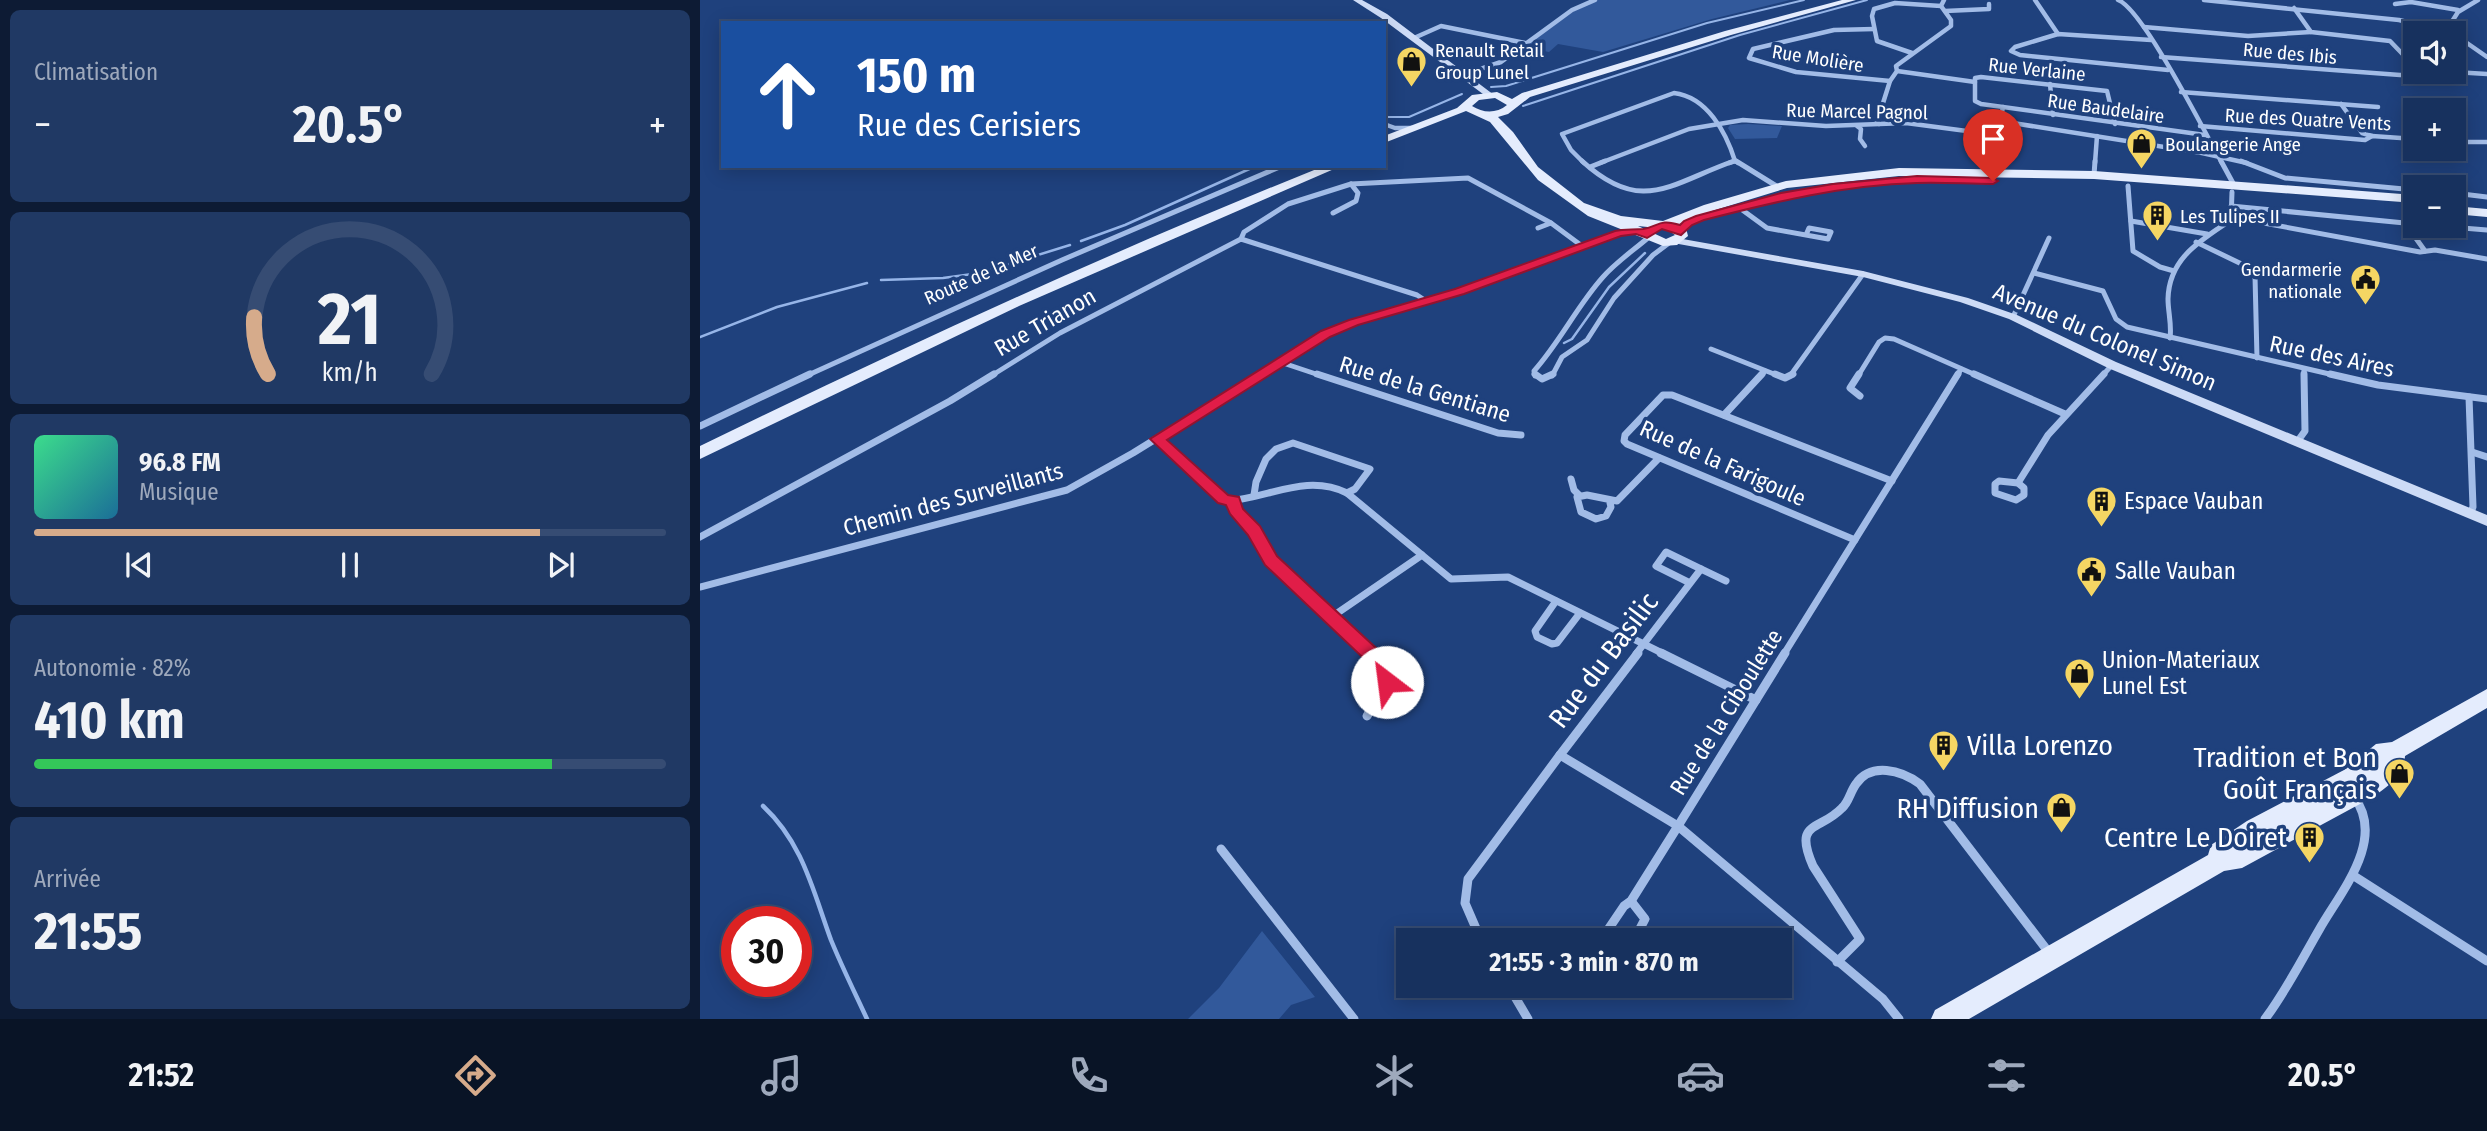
<!DOCTYPE html>
<html lang="fr">
<head>
<meta charset="utf-8">
<style>
  :root { --surface:#17315e; --page:#203964; --text:#f1f3f6; --muted:#9ea9bc; --line:#364c73; --accent:#d6ab8b }
  body { margin:0; font-family:"Fira Sans Condensed",sans-serif; background:var(--page); color:var(--text); height:100vh; display:flex; flex-direction:column; font-size:26px; white-space:nowrap }
  * { box-sizing:border-box; margin:0 }
  p { font-size:23px; color:var(--muted) }
  .icon { flex:none; width:38px; height:38px; fill:none; stroke:currentColor; stroke-width:2; stroke-linecap:round; stroke-linejoin:round }
  .map { position:relative; flex:1; overflow:hidden }
  .sheet { display:flex; flex-direction:column; gap:10px; padding:10px; background:#0d1b34; width:700px }
  .sheet>* { flex:none }
  .top-card { position:absolute; left:21px; top:21px; width:665px; height:147px; border-radius:0px; box-shadow:0 4px 18px #0003,0 0 0 2px var(--line); background:#1a4fa0; color:#fff; overflow:hidden }
  .controls { position:absolute; left:1703px; top:21px; display:grid; gap:14px }
  .controls a { display:grid; place-items:center; width:63px; height:63px; border-radius:0px; background:var(--surface); box-shadow:0 4px 18px #0003,0 0 0 2px var(--line); font-size:35px }
  .speed { position:absolute; left:21px; top:906px; display:flex; gap:14px; font-size:35px; font-weight:700; text-align:center }
  .speed>* { display:grid; place-content:center; width:91px; height:91px; border-radius:50%; background:var(--surface); box-shadow:0 4px 18px #0003,0 0 0 2px var(--line); line-height:1 }
  .speed .limit { border:10px solid #d22; background:#fff; color:#111 }
  .pin { position:absolute; display:grid; place-items:center; width:60px; height:60px; color:#fff; margin:-72px -30px; border-radius:50% 50% 50% 0; rotate:-45deg; box-shadow:0 0 7px #0007 }
  .pin .icon { rotate:45deg }
  .me { position:absolute; width:77px; margin:-38px; rotate:330deg; stroke-linejoin:round; filter:drop-shadow(0 0 5px #0008) }
  .turn { display:flex; align-items:center; gap:24px; height:147px; padding:0 21px; font-size:32px }
  .turn .icon { width:91px; height:91px; stroke-width:2.5 }
  .turn b { display:block; font-size:49px; line-height:60px }
  .big { font-size:52px; font-weight:700; line-height:1.1 }
  .sheet .card { flex:1; display:flex; flex-direction:column; justify-content:center; gap:10px; min-width:0; padding:0 24px; border-radius:10px; background:var(--page) }
  .sheet .dial { align-items:center; gap:0 }
  .dial svg { height:182px; overflow:visible; fill:none; stroke:var(--line); stroke-width:7; stroke-linecap:round; text-anchor:middle }
  .dial text { fill:var(--text); stroke:none }
  .song { display:flex; align-items:center; gap:21px }
  .cover { width:84px; height:84px; border-radius:10px; background:linear-gradient(135deg,hsl(150 70% 55%),hsl(200 70% 35%)) }
  .played { height:7px; border-radius:4px; background:linear-gradient(90deg,var(--accent) 80%,var(--line) 80%) }
  .keys { display:flex; justify-content:space-around; direction:ltr }
  .heat { display:flex; justify-content:space-between; align-items:center; font-size:38px; direction:ltr }
  .charge { height:10px; border-radius:5px; background:linear-gradient(90deg,#34c759 82%,var(--line) 0) }
  .trip { position:absolute; left:696px; top:928px; width:396px; height:70px; border-radius:0px; background:var(--surface); box-shadow:0 4px 18px #0003,0 0 0 2px var(--line); font-weight:700; line-height:70px; text-align:center }
  .tab-bar { display:flex; height:112px; justify-content:space-around; align-items:center; background:#091426; color:var(--muted) }
  .tab-bar .icon { width:49px; height:49px }
  .tab-bar .active { color:var(--accent) }
  .tab-bar b { font-size:32px; color:var(--text) }
  main { display:flex; flex:1; min-height:0 }
  .map>svg:first-child { display:block }
</style>
</head>
<body>
<main>
<section class="sheet">
<div class="card"><p>Climatisation</p>
<div class="heat"><a>−</a><b class="big">20.5°</b><a>+</a></div>
</div>
<div class="card dial"><svg viewBox="0 0 100 80">
<path d="M14 69A42 42 0 1 1 86 69"/>
<path d="M14 69A42 42 0 0 1 8 44" stroke="#d6ab8b"/>
<text x="50" y="56" font-size="32" font-weight="700">21</text>
<text x="50" y="72" font-size="11">km/h</text>
</svg></div>
<div class="card">
<div class="song"><i class="cover"></i><div><b>96.8 FM</b><p>Musique</p></div></div>
<div class="played"></div>
<div class="keys"><svg class="icon" aria-label="previous" viewBox="0 0 24 24"><path d="M18 5L8 12l10 7zM5 5v14"/></svg><svg class="icon" aria-label="pause" viewBox="0 0 24 24"><path d="M8 5v14M16 5v14"/></svg><svg class="icon" aria-label="next" viewBox="0 0 24 24"><path d="M6 5l10 7-10 7zM19 5v14"/></svg></div>
</div>
<div class="card"><p>Autonomie · 82%</p><b class="big">410 km</b><div class="charge"></div></div>
<div class="card"><p>Arrivée</p><b class="big">21:55</b></div>
</section>
<div class="map">
<svg width="1787" height="1019" viewBox="0 0 1787 1019">
  <rect width="100%" height="100%" fill="#1f417d"/>
  <g fill="#32599b">
    <polygon points="898,0 1090,0 1012,19 903,52 858,44 849,52 824,47 877,9"/>
    <polygon points="1048,124 1082,126 1077,138 1035,139 1028,128 1030,125"/>
    <polygon points="562,931 615,997 591,1005 579,1019 488,1019 519,988"/>
  </g>
  <g fill="none" stroke-linecap="round" stroke-linejoin="round">
    <g stroke="#96b5e8" stroke-width="2">
      <polyline points="791,87 806,86 1007,23 1104,0"/>
      <polyline points="823,106 1040,35 1167,0"/>
      <polyline points="684,117 709,117 762,94"/>
    </g>
    <g stroke="#96b5e8" stroke-width="2.5">
      <polyline points="381,241 425,225 556,166"/>
      <polyline points="181,280 243,278 280,273 370,245"/>
      <polyline points="0,337 77,307 167,283"/>
      <polyline points="864,343 872,339 909,287 945,253"/>
    </g>
    <path stroke="#96b5e8" stroke-width="4.5" d="M63,806c40,37 50,85 68,134 11,27 24,53 36,79"/>
    <g stroke="#a2bce7" stroke-width="4.5">
      <polyline points="1335,0 1358,34"/>
      <path d="M1418,0c25,9 87,133 104,163"/>
      <polyline points="1504,0 1699,20 1751,33"/>
      <polyline points="1695,4 1711,2 1758,10"/>
      <polyline points="1594,8 1611,32 1690,41 1715,67"/>
      <polyline points="1245,11 1289,9 1289,4"/>
      <polyline points="1444,27 1548,36 1611,32"/>
      <polyline points="1174,29 1134,30 1053,49 1049,58 1096,72 1190,81"/>
      <polyline points="1746,31 1758,12 1778,0"/>
      <polyline points="1754,34 1787,57"/>
      <polyline points="714,38 741,26 825,43"/>
      <polyline points="1451,40 1358,34 1315,47 1311,51 1320,55 1468,70"/>
      <polyline points="1212,53 1177,41 1172,16 1174,9 1195,3 1241,6"/>
      <polyline points="1461,57 1700,75 1710,75 1715,70"/>
      <polyline points="1197,71 1275,82 1275,101 1281,104 1505,135"/>
      <polyline points="1754,72 1787,74"/>
      <polyline points="763,75 801,62 872,10 895,0"/>
      <polyline points="1275,82 1275,78 1281,77 1407,91 1415,124"/>
      <polyline points="1350,84 1353,115"/>
      <polyline points="1481,92 1678,107"/>
      <polyline points="1641,104 1662,133 1672,136"/>
      <polyline points="1300,121 1502,153 1547,163"/>
      <polyline points="684,124 695,128 712,128"/>
      <polyline points="1179,124 1177,122 1190,81 1197,71 1196,66 1251,26 1251,20 1241,6 1244,0"/>
      <polyline points="1157,126 1161,129 1160,139 1165,146"/>
      <polyline points="1500,126 1665,140 1672,136 1715,139"/>
      <polyline points="1754,142 1787,142"/>
      <polyline points="1035,161 1038,163"/>
      <path d="M884,163l-13,-13 -9,-16 112,-41c33,4 52,39 61,68"/>
      <polyline points="900,163 989,129 1043,120 1126,126 1206,123 1297,135"/>
      <polyline points="1029,163 1035,161"/>
      <polyline points="1291,163 1303,107"/>
      <polyline points="1395,163 1397,136"/>
    </g>
    <g stroke="#a2bce7" stroke-width="5">
      <path d="M882,161c60,55 89,22 152,0"/>
      <polyline points="1036,161 1078,187"/>
      <polyline points="1521,161 1534,185"/>
      <polyline points="1541,161 1585,178 1715,190"/>
      <polyline points="890,167 905,161"/>
      <polyline points="1289,172 1291,161"/>
      <polyline points="1394,175 1395,161"/>
      <polyline points="1428,186 1433,251 1460,267 1474,271"/>
      <polyline points="1754,193 1787,197"/>
      <polyline points="1531,206 1715,224"/>
      <polyline points="1041,209 1067,228 1128,239 1131,232 1109,228 1106,235"/>
      <polyline points="633,213 656,201 658,193 651,184"/>
      <polyline points="1531,217 1720,252 1735,250 1787,259"/>
      <polyline points="1431,221 1507,234"/>
      <polyline points="1705,223 1725,251"/>
      <polyline points="1738,226 1787,230"/>
      <polyline points="838,228 851,223"/>
      <polyline points="541,239 544,232 588,204 651,184 768,178 851,223 882,246"/>
      <polyline points="1496,242 1552,269 1555,276 1557,358"/>
      <polyline points="1334,273 1403,291 1416,319 1427,327 1638,376"/>
      <polyline points="1313,317 1349,238"/>
      <path d="M1470,338c2,-13 -2,-26 -2,-39 1,-41 32,-58 63,-79l1,-28"/>
      <polyline points="1011,349 1079,376"/>
      <polyline points="580,362 622,376"/>
      <polyline points="1604,369 1604,376"/>
      <polyline points="106,376 362,260 582,166"/>
      <polyline points="291,376 360,333 541,239 717,295 726,301"/>
      <polyline points="558,376 625,334 654,322 760,292 919,233 936,231"/>
      <path d="M835,376l-1,-5c26,-29 43,-65 69,-94 13,-15 31,-27 46,-40"/>
      <polyline points="852,376 862,357 887,340 914,298 953,255 969,243"/>
      <polyline points="1061,376 1065,371"/>
      <polyline points="1090,376 1163,274"/>
      <polyline points="1158,376 1179,342 1185,338 1194,339 1278,376"/>
      <polyline points="1257,376 1261,369"/>
      <polyline points="1402,376 1412,365"/>
    </g>
    <g stroke="#a2bce7" stroke-width="7">
      <polyline points="617,374 798,433 821,435"/>
      <polyline points="835,374 842,379 853,374"/>
      <polyline points="1075,374 1085,378 1093,374"/>
      <polyline points="1159,374 1150,388 1160,396"/>
      <polyline points="1274,374 1365,414"/>
      <polyline points="1630,374 1678,385 1787,399"/>
      <polyline points="1769,397 1773,507 1770,514"/>
      <polyline points="1024,415 1062,374"/>
      <polyline points="0,426 110,374"/>
      <path d="M457,439l70,62c42,-3 79,-28 120,-8l104,86 57,-2 156,77"/>
      <polyline points="1597,442 1605,431 1604,374"/>
      <polyline points="1772,452 1787,457"/>
      <polyline points="871,479 874,490 879,495"/>
      <polygon points="1299,481 1318,483 1324,488 1324,495 1316,500 1295,493 1295,484"/>
      <polyline points="1318,483 1348,435 1404,374"/>
      <polyline points="554,495 556,482 566,459 576,449 593,443 670,469 655,489 647,493"/>
      <polyline points="533,501 535,511 554,531 571,560 671,654"/>
      <polyline points="910,503 911,507 906,516 896,519 881,512 877,497 887,495 917,501 959,458"/>
      <polyline points="0,537 250,401 294,374"/>
      <polyline points="1155,540 927,444 924,441 925,435 963,395 972,395 1192,481"/>
      <polyline points="1001,569 1026,581"/>
      <polyline points="0,587 367,490 433,453 561,374"/>
      <polyline points="856,601 835,631 837,637 852,644 857,643 880,613"/>
      <polyline points="633,616 722,555"/>
      <polyline points="936,654 1001,569 966,552 956,566 990,583"/>
      <polyline points="1084,654 1258,374"/>
    </g>
    <g stroke="#a2bce7" stroke-width="9">
      <polyline points="961,653 1056,700"/>
      <polyline points="1085,653 978,826 1183,999 1199,1019"/>
      <polyline points="667,716 683,689 687,671 669,653"/>
      <polyline points="521,849 654,1019"/>
      <polyline points="1654,876 1787,961"/>
      <polyline points="931,901 945,919 934,940"/>
      <polyline points="781,940 765,903 768,879 860,755"/>
      <polyline points="901,940 924,906 931,901 978,826 860,755 938,653"/>
      <path d="M1137,962l23,-23 -47,-73c-20,-46 6,-34 29,-58 7,-6 8,-16 14,-24 15,-22 45,-14 64,0l130,170"/>
      <polyline points="808,985 828,1019"/>
      <path d="M1565,1019c21,-28 36,-58 54,-89 20,-36 68,-90 35,-133"/>
    </g>
    <g fill="#cddbf6" fill-rule="evenodd">
      <polygon points="653,0 662,0 687,14 794,95 787,97 681,18"/>
      <polygon points="977,238 1163,271 1268,298 1317,315 1416,362 1787,515 1787,526 1408,368 1309,319 1260,302 1163,277 973,243 972,241"/>
    </g>
    <g fill="#e4ecfd" fill-rule="evenodd">
      <path d="M1142,0h14l-125,35 -201,62 -22,17 -10,3 15,15 25,35 46,36 37,13 42,5 41,-16 82,-24 113,-13 195,3 321,24v8l-321,-24 -195,-3 -112,12 -75,23 -35,14 9,3 2,8 -11,9 -14,1 -75,-30 -50,-36 -48,-58 -24,-11 -82,32v-7l73,-28 15,-13 25,-3 15,7 10,-6 203,-62zM795,98l12,7c-11,9 -24,8 -35,1l7,-6zM938,226l29,3 8,6 -9,4z"/>
      <path d="M624,166h17l-322,140 -319,153v-13c205,-100 412,-195 624,-280z"/>
      <polygon points="1754,206 1787,209 1787,217 1754,214"/>
      <path d="M1787,689v19l-82,48c0,19 -20,33 -34,42l-129,70 -18,3 -255,148h-38l4,-9 273,-155 3,-10 36,-24 97,-51 32,-26 16,-2z"/>
    </g>
  </g>
  <path fill="#e11d48" stroke="#92132f" stroke-width="2" d="M1217,176l76,2 5,3 -5,3c-25,0 -51,-2 -76,-1 -73,2 -143,19 -213,37l-12,5 -11,10 -19,-6 -15,9 -11,-4 -15,2 -157,58 -106,31 -28,12 -163,103 61,55 11,2 4,12 17,17 17,30 112,104 7,11 -3,16 -6,2 -7,-2 -4,-17 -111,-105 -17,-30 -18,-21 -4,-9 -8,-2 -68,-64 171,-108 28,-11 106,-31 160,-58c9,-2 18,-1 28,-2 15,-2 16,-11 37,-4l4,-4 12,-5 85,-23 52,-9z"/>
  <defs>
    <symbol id="shop-pin" viewBox="-11 -11 22 30"><path d="M0 17L-7.5 6A9.5 9.5 0 1 1 7.5 6Z" fill="#f5d663" stroke="#1f417d"/><path d="M-5-2.5h2.3a2.7 3.5 0 0 1 5.4 0H5L5.5 6h-11ZM-1.5-2.5h3a1.5 2.3 0 0 0-3 0Z" fill="#111"/></symbol>
    <symbol id="building-pin" viewBox="-11 -11 22 30"><path d="M0 17L-7.5 6A9.5 9.5 0 1 1 7.5 6Z" fill="#f5d663" stroke="#1f417d"/><path d="M-4-6H4V6H1V3H-1V6H-4ZM-2.5-4.3h1.7v1.8h-1.7ZM.8-4.3h1.7v1.8H.8ZM-2.5-1h1.7V.8h-1.7ZM.8-1h1.7V.8H.8Z" fill="#111"/></symbol>
    <symbol id="civic-pin" viewBox="-11 -11 22 30"><path d="M0 17L-7.5 6A9.5 9.5 0 1 1 7.5 6Z" fill="#f5d663" stroke="#1f417d"/><path d="M-.6-6.5H3V-4.5H.6V-3L4-1V1h2V6H-6V1h2V-1L-.6-3ZM-1.2 2.5V6h2.4V2.5Z" fill="#111"/></symbol>
  </defs>
  <g fill-rule="evenodd">
    <use href="#shop-pin" x="694" y="44" width="35" height="47"/>
    <use href="#shop-pin" x="1424" y="126" width="35" height="47"/>
    <use href="#building-pin" x="1440" y="198" width="35" height="47"/>
    <use href="#civic-pin" x="1648" y="262" width="35" height="47"/>
    <use href="#building-pin" x="1384" y="484" width="35" height="47"/>
    <use href="#civic-pin" x="1374" y="554" width="35" height="47"/>
    <use href="#shop-pin" x="1362" y="656" width="35" height="47"/>
    <use href="#building-pin" x="1226" y="728" width="35" height="47"/>
    <use href="#shop-pin" x="1682" y="756" width="35" height="47"/>
    <use href="#shop-pin" x="1344" y="790" width="35" height="47"/>
    <use href="#building-pin" x="1592" y="820" width="35" height="47"/>
  </g>
  <g text-anchor="middle" stroke-width="7" stroke-linejoin="round" paint-order="stroke">
    <g font-size="19" fill="#fff" stroke="#1f417d" text-anchor="start">
      <text x="735" y="57">Renault Retail<tspan x="735" dy="22">Group Lunel</tspan></text>
      <text x="1465" y="151">Boulangerie Ange</text>
      <text x="1480" y="223">Les Tulipes II</text>
      <text x="1642" y="276" text-anchor="end">Gendarmerie<tspan x="1642" dy="22">nationale</tspan></text>
    </g>
    <g font-size="19" fill="#fff" stroke="#1f417d">
      <text transform="translate(1590 53) rotate(5)" y="7">Rue des Ibis</text>
      <text transform="translate(1118 58) rotate(9)" y="7">Rue Molière</text>
      <text transform="translate(1337 69) rotate(6)" y="7">Rue Verlaine</text>
      <text transform="translate(1406 108) rotate(8)" y="7">Rue Baudelaire</text>
      <text transform="translate(1157 111) rotate(1)" y="7">Rue Marcel Pagnol</text>
      <text transform="translate(1608 119) rotate(3)" y="7">Rue des Quatre Vents</text>
      <text transform="translate(281 274) rotate(-24)" y="7">Route de la Mer</text>
    </g>
    <g font-size="23" fill="#fff" stroke="#1f417d">
      <text transform="translate(345 322) rotate(-30)" y="8">Rue Trianon</text>
      <text transform="translate(1405 337) rotate(23)" y="8">Avenue du Colonel Simon</text>
      <text transform="translate(1632 356) rotate(12)" y="8">Rue des Aires</text>
      <text transform="translate(725 389) rotate(17)" y="8">Rue de la Gentiane</text>
      <text transform="translate(1023 463) rotate(24)" y="8">Rue de la Farigoule</text>
      <text transform="translate(253 499) rotate(-15)" y="8">Chemin des Surveillants</text>
      <text transform="translate(1026 712) rotate(-58)" y="8">Rue de la Ciboulette</text>
    </g>
    <g font-size="23" fill="#fff" stroke="#1f417d" text-anchor="start">
      <text x="1424" y="509">Espace Vauban</text>
      <text x="1415" y="579">Salle Vauban</text>
      <text x="1402" y="668">Union-Materiaux<tspan x="1402" dy="26">Lunel Est</tspan></text>
    </g>
    <g font-size="28" fill="#fff" stroke="#1f417d">
      <text transform="translate(903 660) rotate(-53)" y="10">Rue du Basilic</text>
    </g>
    <g font-size="28" fill="#fff" stroke="#1f417d" text-anchor="end">
      <text x="1267" y="755" text-anchor="start">Villa Lorenzo</text>
      <text x="1677" y="767">Tradition et Bon<tspan x="1677" dy="32">Goût Français</tspan></text>
      <text x="1339" y="818">RH Diffusion</text>
      <text x="1587" y="847">Centre Le Doiret</text>
    </g>
  </g>
</svg>
<div class="controls">
<a><svg class="icon" aria-label="sound" viewBox="0 0 24 24"><path d="M4 9h4l5-4v14l-5-4H4zM17 9q2 3 0 6"/></svg></a>
<a>+</a>
<a>−</a>
</div>
<div class="speed"><div class="limit">30</div></div>
<div class="pin" style="left:1293px;top:181px;background:#d93025"><svg class="icon" aria-label="arrive" viewBox="0 0 24 24"><path d="M6 21V4h12l-3 4 3 4H6"/></svg></div>
<svg class="me" style="left:687px;top:682px" viewBox="-20 -20 40 40"><circle r="19" fill="#fff"/><path d="M0-13L10 11 0 6-10 11z" fill="#e11d48"/></svg>
<div class="trip">21:55 · 3 min · 870 m</div>
<div class="top-card">
<div class="turn"><svg class="icon" aria-label="ahead" viewBox="0 0 24 24"><path d="M12 20V5M6 11l6-6 6 6"/></svg><div><b>150 m</b>Rue des Cerisiers</div></div>
</div>
</div>
</main>
<nav class="tab-bar">
<b>21:52</b>
<svg class="icon active" aria-label="directions" viewBox="0 0 24 24"><path d="M12 3l9 9-9 9-9-9zM9 14v-3h6M13 9l2 2-2 2"/></svg>
<svg class="icon" aria-label="music" viewBox="0 0 24 24"><path d="M9 18V5l10-2v13"/><circle cx="6" cy="18" r="3"/><circle cx="16" cy="16" r="3"/></svg>
<svg class="icon" aria-label="phone" viewBox="0 0 24 24"><path d="M5 4h4l2 5-3 2q2 4 5 5l2-3 5 2v4C11 20 4 13 5 4z"/></svg>
<svg class="icon" aria-label="climate" viewBox="0 0 24 24"><path d="M12 3v18M4 7l16 10M4 17L20 7"/></svg>
<svg class="icon" aria-label="car" viewBox="0 0 24 24"><path d="M5 17H2v-5l4-1 3-4h7l3 4 3 1v5h-3M9 17h6M6 11h13"/><circle cx="7" cy="17" r="2"/><circle cx="17" cy="17" r="2"/></svg>
<svg class="icon" aria-label="filters" viewBox="0 0 24 24"><path d="M4 7h16M4 17h16"/><circle cx="9" cy="7" r="2"/><circle cx="15" cy="17" r="2"/></svg>
<b>20.5°</b>
</nav>
</body>
</html>
